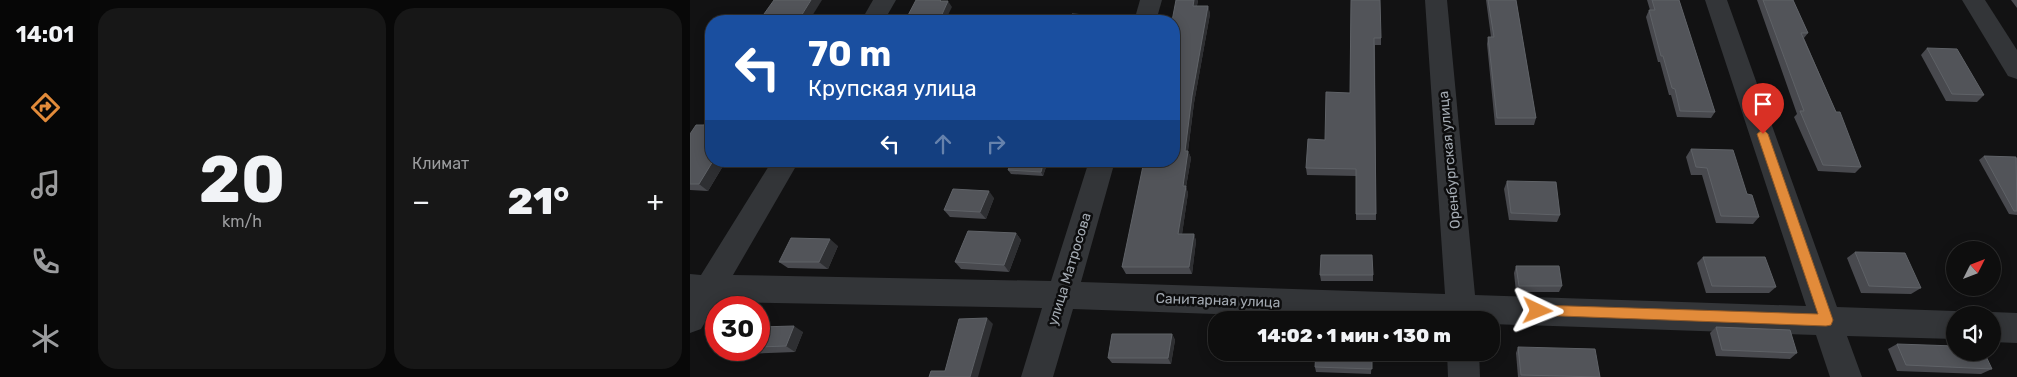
<!DOCTYPE html>
<html lang="ru">
<head>
<meta charset="utf-8">
<style>
  :root { --surface:#0e0e0e; --page:#171717; --text:#f1f3f6; --muted:#9b9c9e; --line:#2e2e2e; --accent:#e28b3a }
  body { margin:0; font-family:Rubik,sans-serif; background:var(--page); color:var(--text); height:100vh; display:flex; flex-direction:column; font-size:19px; white-space:nowrap }
  * { box-sizing:border-box; margin:0 }
  p { font-size:16px; color:var(--muted) }
  .icon { flex:none; width:28px; height:28px; fill:none; stroke:currentColor; stroke-width:2; stroke-linecap:round; stroke-linejoin:round }
  .map { position:relative; flex:1; overflow:hidden }
  .panel { display:flex; flex-direction:column; gap:8px; padding:8px; background:#080808; width:600px }
  .panel>* { flex:none }
  .guide { position:absolute; left:15px; top:15px; width:475px; height:152px; border-radius:20px; box-shadow:0 2px 12px #0003,0 0 0 1px var(--line); background:#1a4fa0; color:#fff; overflow:hidden }
  .needle { width:32px; rotate:48deg }
  .fabs { position:absolute; left:1256px; top:241px; display:grid; gap:10px }
  .fabs a { display:grid; place-items:center; width:55px; height:55px; border-radius:50%; background:var(--surface); box-shadow:0 2px 12px #0003,0 0 0 1px var(--line); font-size:25px }
  .speed { position:absolute; left:15px; top:296px; display:flex; gap:10px; font-size:25px; font-weight:700; text-align:center }
  .speed>* { display:grid; place-content:center; width:65px; height:65px; border-radius:50%; background:var(--surface); box-shadow:0 2px 12px #0003,0 0 0 1px var(--line); line-height:1 }
  .speed .limit { border:8px solid #d22; background:#fff; color:#111 }
  .pin { position:absolute; display:grid; place-items:center; width:42px; height:42px; color:#fff; margin:-51px -21px; border-radius:50% 50% 50% 0; rotate:-45deg; box-shadow:0 0 5px #0007 }
  .pin .icon { rotate:45deg }
  .me { position:absolute; width:55px; margin:-28px; rotate:92deg; stroke-linejoin:round; filter:drop-shadow(0 0 4px #0008) }
  .turn { display:flex; align-items:center; gap:18px; height:105px; padding:0 20px; font-size:22px }
  .turn .icon { width:65px; height:65px; stroke-width:2.5 }
  .turn b { display:block; font-size:35px; line-height:42px }
  .lanes { display:flex; align-items:center; height:48px; padding:0 20px; background:#0003; justify-content:center; gap:25px; direction:ltr }
  .lanes .off { opacity:.35 }
  .big { font-size:38px; font-weight:800; line-height:1.1 }
  .panel .widget { flex:1; display:flex; flex-direction:column; justify-content:center; gap:8px; min-width:0; padding:0 18px; border-radius:20px; background:var(--page) }
  .panel .dial { align-items:center; gap:0 }
  .dial b { font-size:65px; line-height:1 }
  .heat { display:flex; justify-content:space-between; align-items:center; font-size:28px; direction:ltr }
  .panel .tiles { flex:1; display:grid; gap:8px; grid-template-columns:repeat(2,1fr) }
  .trip { position:absolute; left:518px; top:311px; width:292px; height:50px; border-radius:20px; background:var(--surface); box-shadow:0 2px 12px #0003,0 0 0 1px var(--line); font-weight:800; line-height:50px; text-align:center }
  main { display:flex; flex:1; min-height:0 }
  .tab-bar { display:flex; flex-direction:column; width:90px; justify-content:space-around; align-items:center; background:#060606; color:var(--muted) }
  .tab-bar .icon { width:35px; height:35px }
  .tab-bar .current { color:var(--accent) }
  .tab-bar b { font-size:22px; color:var(--text) }
  .map>svg:first-child { display:block }
</style>
</head>
<body>
<main>
<nav class="tab-bar">
<b>14:01</b>
<svg class="icon current" aria-label="directions" viewBox="0 0 24 24"><path d="M12 3l9 9-9 9-9-9zM9 14v-3h6M13 9l2 2-2 2"/></svg>
<svg class="icon" aria-label="music" viewBox="0 0 24 24"><path d="M9 18V5l10-2v13"/><circle cx="6" cy="18" r="3"/><circle cx="16" cy="16" r="3"/></svg>
<svg class="icon" aria-label="phone" viewBox="0 0 24 24"><path d="M5 4h4l2 5-3 2q2 4 5 5l2-3 5 2v4C11 20 4 13 5 4z"/></svg>
<svg class="icon" aria-label="climate" viewBox="0 0 24 24"><path d="M12 3v18M4 7l16 10M4 17L20 7"/></svg>
</nav>
<section class="panel">
<div class="tiles">
<div class="widget dial"><b>20</b><p>km/h</p></div>
<div class="widget"><p>Климат</p>
<div class="heat"><a>−</a><b class="big">21°</b><a>+</a></div>
</div>
</div>
</section>
<div class="map">
<svg width="1327" height="377" viewBox="0 0 1327 377">
  <rect width="100%" height="100%" fill="#121213"/>
  <g fill="none" stroke-linecap="round" stroke-linejoin="round">
    <g fill="#333538" fill-rule="evenodd">
      <polygon points="183,0 206,0 194,21 171,21"/>
      <polygon points="450,0 472,0 466,21 444,21"/>
      <polygon points="735,0 757,0 785,295 1116,306 1015,0 1037,0 1147,307 1265,311 1276,315 1265,315 1265,339 1157,336 1172,377 1140,377 1126,335 801,324 801,320 698,320 383,309 363,377 331,377 352,308 27,302 11,329 0,333 0,274 11,275 82,161 109,161 43,275 361,281 399,161 425,161 391,282 755,294"/>
      <polygon points="1272,0 1295,0 1327,50 1327,79 1318,76"/>
      <polygon points="1302,312 1327,313 1327,343 1302,342 1302,315 1296,315"/>
      <polygon points="757,352 789,352 790,377 758,377"/>
    </g>
  </g>
  <g fill="#48494e">
    <polygon points="508,0 507,6 518,6 520,14 504,103 498,151 501,158 496,187 498,193 492,234 504,234 506,241 502,274 436,274 432,267 484,21"/>
    <polygon points="661,0 691,38 691,45 685,45 686,220 666,220 666,176 617,175 616,168 635,140 660,93"/>
    <polygon points="796,0 826,0 846,118 844,125 805,125 797,44 798,37 801,37"/>
    <polygon points="957,0 989,0 1025,112 1021,118 987,117 981,95 979,95 970,62 968,62 956,17 959,10 960,10"/>
    <polygon points="1067,0 1103,0 1118,33 1114,38 1146,112 1171,167 1165,173 1128,171 1104,117 1107,114"/>
    <polygon points="1321,0 1327,0 1327,8"/>
    <polygon points="1237,48 1294,95 1287,102 1256,101 1231,55"/>
    <polygon points="0,134 21,161 36,161 18,191 0,190"/>
    <polygon points="1001,149 1057,194 1069,217 1063,224 1026,223 1012,175 1001,175 996,157"/>
    <polygon points="1294,156 1327,158 1327,215 1319,214 1289,160"/>
    <polygon points="143,161 188,161 185,168 149,167"/>
    <polygon points="322,161 358,161 353,176 321,174 318,170"/>
    <polygon points="817,181 870,215 867,222 819,220 814,189"/>
    <polygon points="304,198 296,219 260,217 254,210"/>
    <polygon points="326,233 331,240 319,272 271,269 265,262"/>
    <polygon points="148,246 138,269 98,268 89,262"/>
    <polygon points="1165,252 1231,288 1221,294 1171,293 1157,258"/>
    <polygon points="1013,257 1086,287 1079,293 1016,293 1007,263"/>
    <polygon points="826,266 872,286 869,292 826,292 824,273"/>
    <polygon points="630,275 683,275 683,281 631,281"/>
    <polygon points="69,327 113,332 105,352 54,354 47,350 69,350"/>
    <polygon points="1026,327 1107,353 1100,359 1026,356 1020,333"/>
    <polygon points="482,334 485,340 481,364 422,363 418,358"/>
    <polygon points="1207,344 1302,369 1291,374 1207,371 1198,349"/>
    <polygon points="828,347 909,377 828,377 826,353"/>
    <polygon points="682,352 681,374 626,372 625,367"/>
  </g>
  <g fill="#2e2f32">
    <polygon points="121,0 132,0 119,21 108,21"/>
    <polygon points="504,0 508,0 505,14 503,6"/>
    <polygon points="258,1 262,7 255,21 249,21"/>
    <polygon points="518,6 520,14 504,103 497,158 495,151 502,96"/>
    <polygon points="498,151 501,158 496,187 498,193 491,241 488,234 493,186"/>
    <polygon points="23,161 36,161 18,191 9,184"/>
    <polygon points="180,161 188,161 185,168 180,162"/>
    <polygon points="354,161 358,161 353,176 351,172"/>
    <polygon points="299,191 304,198 296,219 290,212"/>
    <polygon points="326,233 331,240 319,272 314,265"/>
    <polygon points="504,234 506,241 502,274 499,267"/>
    <polygon points="140,239 148,246 138,269 129,262"/>
    <polygon points="297,318 303,324 288,377 280,377"/>
    <polygon points="104,326 113,332 105,352 96,346"/>
    <polygon points="482,334 485,340 481,364 478,358"/>
  </g>
  <g fill="#525459" stroke="#5f6267">
    <polygon points="84,0 121,0 108,21 69,21"/>
    <polygon points="226,0 251,0 250,1 258,1 249,21 215,21"/>
    <polygon points="486,0 504,0 503,6 518,6 502,96 495,151 498,151 493,186 496,186 488,234 504,234 499,267 432,267 454,161 484,161 484,21 482,21"/>
    <polygon points="661,0 690,0 691,38 684,38 686,214 666,214 666,169 616,168 618,139 635,140 636,92 660,93"/>
    <polygon points="798,0 826,0 846,118 807,118 798,37 804,37"/>
    <polygon points="962,0 989,0 1025,112 990,111 985,89 982,88 973,56 971,56 959,10 965,10"/>
    <polygon points="1073,0 1103,0 1118,33 1111,33 1146,112 1150,112 1171,167 1133,165 1110,111 1114,111"/>
    <polygon points="382,14 411,16 409,21 378,21"/>
    <polygon points="1237,48 1267,49 1294,95 1262,94"/>
    <polygon points="21,114 21,161 23,161 9,184 0,184 0,134 6,125 14,125"/>
    <polygon points="1001,149 1043,150 1057,194 1062,195 1069,217 1031,216 1017,168 1006,167"/>
    <polygon points="1294,156 1326,157 1327,211 1324,211"/>
    <polygon points="145,161 180,161 180,162"/>
    <polygon points="322,161 354,161 351,172 318,170"/>
    <polygon points="817,181 866,182 870,215 821,213"/>
    <polygon points="263,189 299,191 290,212 254,210"/>
    <polygon points="278,231 326,233 314,265 265,262"/>
    <polygon points="101,238 140,239 129,262 89,262"/>
    <polygon points="1165,252 1215,253 1231,288 1179,286"/>
    <polygon points="631,255 682,255 683,275 630,275"/>
    <polygon points="1013,257 1075,257 1086,287 1022,286"/>
    <polygon points="826,266 869,266 872,286 829,286"/>
    <polygon points="297,318 280,377 239,377 241,371 255,371 269,319"/>
    <polygon points="104,326 96,346 69,347 69,327"/>
    <polygon points="1026,327 1100,330 1107,353 1032,350"/>
    <polygon points="422,334 482,334 478,358 418,358"/>
    <polygon points="1207,344 1265,346 1265,352 1294,352 1302,369 1216,365"/>
    <polygon points="828,347 905,349 910,377 831,375"/>
    <polygon points="626,352 682,352 682,369 625,367"/>
  </g>
  <polygon fill="#e28b3a" stroke="#935a26" points="1073,129 1078,134 1143,320 1141,325 1136,326 844,315 842,311 844,306 848,305 1128,314 1067,134"/>
  <g text-anchor="middle" stroke-width="5" stroke-linejoin="round" paint-order="stroke">
    <g font-size="14" fill="#a4abb3" stroke="#0d0d0e">
      <text transform="translate(759 160) rotate(-95)" y="5">Оренбургская улица</text>
      <text transform="translate(379 269) rotate(-73)" y="5">улица Матросова</text>
      <text transform="translate(528 300) rotate(2)" y="5">Санитарная улица</text>
    </g>
  </g>
</svg>
<div class="fabs">
<a><svg class="needle" viewBox="-14 -14 28 28"><path d="M0-13l5 13h-10z" fill="#e53935"/><path d="M0 13l5-13h-10z" fill="#9b9c9e"/></svg></a>
<a><svg class="icon" aria-label="sound" viewBox="0 0 24 24"><path d="M4 9h4l5-4v14l-5-4H4zM17 9q2 3 0 6"/></svg></a>
</div>
<div class="speed"><div class="limit">30</div></div>
<div class="pin" style="left:1073px;top:134px;background:#d93025"><svg class="icon" aria-label="arrive" viewBox="0 0 24 24"><path d="M6 21V4h12l-3 4 3 4H6"/></svg></div>
<svg class="me" style="left:848px;top:311px" viewBox="-20 -20 40 40"><path d="M0-17L14 15 0 8-14 15z" fill="#e28b3a" stroke="#fff" stroke-width="4"/></svg>
<div class="trip">14:02 · 1 мин · 130 m</div>
<div class="guide">
<div class="turn"><svg class="icon" aria-label="left" viewBox="0 0 24 24"><path d="M17 20v-9H6M10 6l-5 5 5 5"/></svg><div><b>70 m</b>Крупская улица</div></div>
<div class="lanes"><svg class="icon" aria-label="left" viewBox="0 0 24 24"><path d="M17 20v-9H6M10 6l-5 5 5 5"/></svg><svg class="icon off" aria-label="ahead" viewBox="0 0 24 24"><path d="M12 20V5M6 11l6-6 6 6"/></svg><svg class="icon off" aria-label="right" viewBox="0 0 24 24"><path d="M7 20v-9h11M14 6l5 5-5 5"/></svg></div>
</div>
</div>
</main>
</body>
</html>
